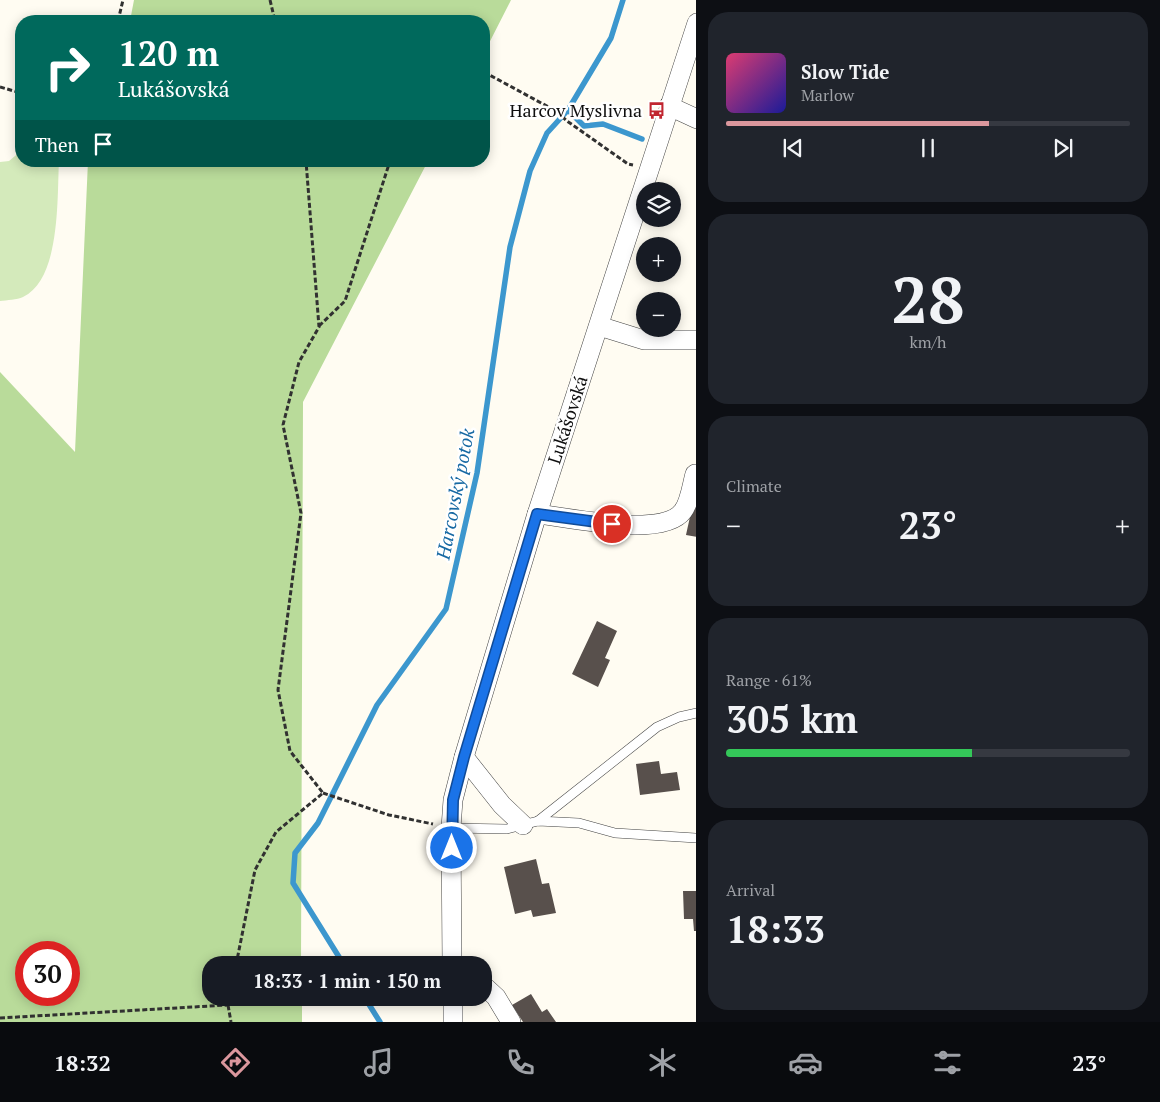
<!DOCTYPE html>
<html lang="en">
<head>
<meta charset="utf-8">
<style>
  :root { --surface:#171b24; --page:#20242c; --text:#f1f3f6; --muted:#9ea1a6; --line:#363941; --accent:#db979d }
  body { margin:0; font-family:"PT Serif",serif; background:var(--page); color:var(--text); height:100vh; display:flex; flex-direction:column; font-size:19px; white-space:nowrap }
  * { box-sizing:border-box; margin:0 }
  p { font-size:16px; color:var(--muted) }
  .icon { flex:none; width:28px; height:28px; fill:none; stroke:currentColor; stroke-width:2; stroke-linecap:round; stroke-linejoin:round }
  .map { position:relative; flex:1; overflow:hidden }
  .drawer { display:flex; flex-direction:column; gap:12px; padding:12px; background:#0d0f14; width:464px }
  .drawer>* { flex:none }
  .banner { position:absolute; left:15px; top:15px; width:475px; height:152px; border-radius:20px; box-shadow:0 2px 12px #0003; background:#00695c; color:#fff; overflow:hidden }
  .fabs { position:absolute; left:636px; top:182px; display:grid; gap:10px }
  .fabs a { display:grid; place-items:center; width:45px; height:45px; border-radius:50%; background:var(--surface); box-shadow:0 2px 12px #0003; font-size:25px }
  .speed { position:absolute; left:15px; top:941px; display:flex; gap:10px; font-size:25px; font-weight:700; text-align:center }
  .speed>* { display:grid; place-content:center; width:65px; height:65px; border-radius:50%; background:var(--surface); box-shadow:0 2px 12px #0003; line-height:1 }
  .speed .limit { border:8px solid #d22; background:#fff; color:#111 }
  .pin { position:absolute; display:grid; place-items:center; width:42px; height:42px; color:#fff; margin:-21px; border:2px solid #fff; border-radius:50%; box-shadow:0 1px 5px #0007 }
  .me { position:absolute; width:55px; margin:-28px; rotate:0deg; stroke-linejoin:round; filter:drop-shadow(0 0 4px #0008) }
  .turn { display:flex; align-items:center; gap:18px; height:105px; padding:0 20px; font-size:22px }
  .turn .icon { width:65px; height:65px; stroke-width:2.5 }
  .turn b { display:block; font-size:35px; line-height:42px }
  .then { display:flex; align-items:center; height:48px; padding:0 20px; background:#0003; gap:10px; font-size:19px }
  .big { font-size:38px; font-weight:600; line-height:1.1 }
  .drawer .card { flex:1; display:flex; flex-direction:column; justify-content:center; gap:8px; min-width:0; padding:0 18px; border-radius:20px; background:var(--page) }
  .drawer .dial { align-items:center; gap:0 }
  .dial b { font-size:65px; line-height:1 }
  .song { display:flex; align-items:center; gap:15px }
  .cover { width:60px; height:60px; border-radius:8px; background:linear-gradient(135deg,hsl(340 70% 55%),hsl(240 70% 35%)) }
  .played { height:5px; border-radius:2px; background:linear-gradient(90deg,var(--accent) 65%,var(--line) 65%) }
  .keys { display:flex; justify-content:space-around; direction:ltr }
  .heat { display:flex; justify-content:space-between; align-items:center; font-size:28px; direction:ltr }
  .charge { height:8px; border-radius:4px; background:linear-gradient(90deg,#34c759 61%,var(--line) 0) }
  .trip { position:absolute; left:202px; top:956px; width:290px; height:50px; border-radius:20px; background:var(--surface); box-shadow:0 2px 12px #0003; font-weight:600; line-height:50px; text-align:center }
  .menu { display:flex; height:80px; justify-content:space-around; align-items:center; background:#090b0e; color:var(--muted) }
  .menu .icon { width:35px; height:35px }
  .menu .selected { color:var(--accent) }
  .menu b { font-size:22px; color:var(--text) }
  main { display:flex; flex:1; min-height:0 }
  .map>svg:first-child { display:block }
</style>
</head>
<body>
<main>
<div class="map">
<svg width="697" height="1022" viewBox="0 0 697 1022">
  <rect width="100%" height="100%" fill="#fffcf2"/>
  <path fill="#d4eabb" d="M21,151v10h38c-2,36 2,118 -36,136 -6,3 -16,3 -23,4v-139l9,-1z"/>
  <g fill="#b9db9a" fill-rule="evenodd">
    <polygon points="134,0 511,0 484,53 484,21 130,21"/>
    <path d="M88,161h340l-125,241 -2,563h-90v33h91v24h-302v-650l75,80zM26,952h43v43h-43z"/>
  </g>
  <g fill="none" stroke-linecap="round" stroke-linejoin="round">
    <g stroke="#3c97ce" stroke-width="5.5">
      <polyline points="568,110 584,126 603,124 642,139"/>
      <polyline points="344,965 293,883 295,853 318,823 377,705 446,609 477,473 510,247 530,171 547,133 568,110 611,38 623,0"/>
      <polyline points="365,998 380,1022"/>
    </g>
  </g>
  <g fill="#58504c">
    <polygon points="695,494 697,494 697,537 686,535"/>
    <polygon points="597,621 617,631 605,658 610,660 598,687 572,674"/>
    <polygon points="659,761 661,774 677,772 680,790 640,795 636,764"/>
    <polygon points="536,859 542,884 549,883 556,913 533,917 531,910 515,914 504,867"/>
    <polygon points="683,891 697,891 697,931 694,931 693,919 684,919"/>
    <polygon points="531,994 542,1012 547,1009 556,1022 523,1022 512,1005"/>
  </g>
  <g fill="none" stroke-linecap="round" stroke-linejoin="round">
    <defs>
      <g id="lane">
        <polyline points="538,821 657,727 679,717 697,713"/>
        <polyline points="451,828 507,829 538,821 579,823 615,833 697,838"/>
      </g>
      <g id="street">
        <polyline points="669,106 697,119"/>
        <polyline points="599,326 644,340 697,340"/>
        <path d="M537,514c31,3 126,25 146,-3 7,-9 9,-27 12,-37"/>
        <polyline points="464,757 502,805 523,825"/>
        <polyline points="452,965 451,828 453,800 464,757 537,514 697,23"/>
        <polyline points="484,986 496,997 511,1022"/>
        <polyline points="453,998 453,1022"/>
      </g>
    </defs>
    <use href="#lane" stroke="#424242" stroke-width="10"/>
    <use href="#street" stroke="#424242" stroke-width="20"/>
    <g stroke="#313131" stroke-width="3" stroke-dasharray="5 2.5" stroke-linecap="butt">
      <polyline points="270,0 275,21"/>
      <polyline points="118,21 123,0"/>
      <polyline points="484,72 556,111 567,121 628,164 633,165"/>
      <polyline points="0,87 21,93"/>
      <polyline points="319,326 345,301 390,161"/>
      <polyline points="323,793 389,815 433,824"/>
      <polyline points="236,965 255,870 276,832 323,793 290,751 278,690 301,513 283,425 299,362 319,327 306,161"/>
      <polyline points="230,998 228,1005 231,1022"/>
      <polyline points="0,1018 228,1005"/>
    </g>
    <use href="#lane" stroke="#fff" stroke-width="9"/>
    <use href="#street" stroke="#fff" stroke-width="19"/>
  </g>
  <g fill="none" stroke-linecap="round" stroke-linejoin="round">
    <defs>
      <polyline id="route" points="452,848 453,800 464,757 537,514 612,524"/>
    </defs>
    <use href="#route" stroke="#114b97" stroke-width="12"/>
    <use href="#route" stroke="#1a73e8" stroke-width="9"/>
  </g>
  <defs>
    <symbol id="bus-bare" viewBox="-9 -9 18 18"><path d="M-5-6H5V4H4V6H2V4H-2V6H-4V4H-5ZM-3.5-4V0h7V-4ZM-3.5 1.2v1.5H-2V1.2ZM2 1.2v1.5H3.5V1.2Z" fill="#c12630" stroke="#fff" stroke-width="2.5" paint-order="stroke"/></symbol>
  </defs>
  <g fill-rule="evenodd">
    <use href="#bus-bare" x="644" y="98" width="25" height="25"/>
  </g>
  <g text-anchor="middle" stroke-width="5" stroke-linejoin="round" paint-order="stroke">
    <g font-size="18" fill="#0f0f0f" stroke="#fff" text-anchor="end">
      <text x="642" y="117">Harcov Myslivna</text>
    </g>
    <g font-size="18" fill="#0f0f0f" stroke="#fff">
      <text transform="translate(568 420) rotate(-72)" y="6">Lukášovská</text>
    </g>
    <g font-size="19" font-style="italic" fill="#1769a3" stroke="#fff">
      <text transform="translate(455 494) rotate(-79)" y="7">Harcovský potok</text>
    </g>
  </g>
</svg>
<div class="fabs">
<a><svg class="icon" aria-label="layers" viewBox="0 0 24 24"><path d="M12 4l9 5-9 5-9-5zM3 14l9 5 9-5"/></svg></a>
<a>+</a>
<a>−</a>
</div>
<div class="speed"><div class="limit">30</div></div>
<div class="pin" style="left:612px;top:524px;background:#d93025"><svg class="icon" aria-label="arrive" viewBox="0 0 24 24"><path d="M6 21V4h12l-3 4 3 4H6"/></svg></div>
<svg class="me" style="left:452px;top:848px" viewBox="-20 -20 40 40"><circle r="17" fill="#1a73e8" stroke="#fff" stroke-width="3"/><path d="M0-11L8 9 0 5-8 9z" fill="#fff"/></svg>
<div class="trip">18:33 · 1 min · 150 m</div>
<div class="banner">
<div class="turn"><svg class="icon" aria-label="right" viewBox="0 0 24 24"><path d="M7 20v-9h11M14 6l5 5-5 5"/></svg><div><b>120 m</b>Lukášovská</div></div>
<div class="then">Then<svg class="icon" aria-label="arrive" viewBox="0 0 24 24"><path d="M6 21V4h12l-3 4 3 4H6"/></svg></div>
</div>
</div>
<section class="drawer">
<div class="card">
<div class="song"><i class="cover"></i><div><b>Slow Tide</b><p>Marlow</p></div></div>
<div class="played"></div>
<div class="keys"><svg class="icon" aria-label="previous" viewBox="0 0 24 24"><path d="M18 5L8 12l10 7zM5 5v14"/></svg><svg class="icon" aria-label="pause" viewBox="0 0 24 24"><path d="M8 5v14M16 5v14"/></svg><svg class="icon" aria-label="next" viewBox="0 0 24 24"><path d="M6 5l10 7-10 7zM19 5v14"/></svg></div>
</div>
<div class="card dial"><b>28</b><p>km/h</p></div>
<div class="card"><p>Climate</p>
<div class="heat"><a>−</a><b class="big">23°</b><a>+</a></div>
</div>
<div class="card"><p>Range · 61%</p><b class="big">305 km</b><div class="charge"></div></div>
<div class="card"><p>Arrival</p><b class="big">18:33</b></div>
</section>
</main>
<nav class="menu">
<b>18:32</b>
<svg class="icon selected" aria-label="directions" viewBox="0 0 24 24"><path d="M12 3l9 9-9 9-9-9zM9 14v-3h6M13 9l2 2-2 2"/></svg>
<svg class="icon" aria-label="music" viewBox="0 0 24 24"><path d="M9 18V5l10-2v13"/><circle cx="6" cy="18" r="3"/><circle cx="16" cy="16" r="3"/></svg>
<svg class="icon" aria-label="phone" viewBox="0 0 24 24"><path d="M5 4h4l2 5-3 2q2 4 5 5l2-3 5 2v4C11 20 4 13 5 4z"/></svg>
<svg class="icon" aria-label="climate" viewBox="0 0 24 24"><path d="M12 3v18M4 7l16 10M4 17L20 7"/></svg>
<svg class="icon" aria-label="car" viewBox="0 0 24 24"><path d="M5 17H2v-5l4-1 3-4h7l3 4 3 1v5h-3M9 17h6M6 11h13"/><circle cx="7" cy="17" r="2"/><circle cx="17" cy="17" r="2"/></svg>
<svg class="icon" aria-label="filters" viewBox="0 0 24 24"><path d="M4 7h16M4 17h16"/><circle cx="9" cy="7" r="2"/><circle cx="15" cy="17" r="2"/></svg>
<b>23°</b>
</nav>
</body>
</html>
